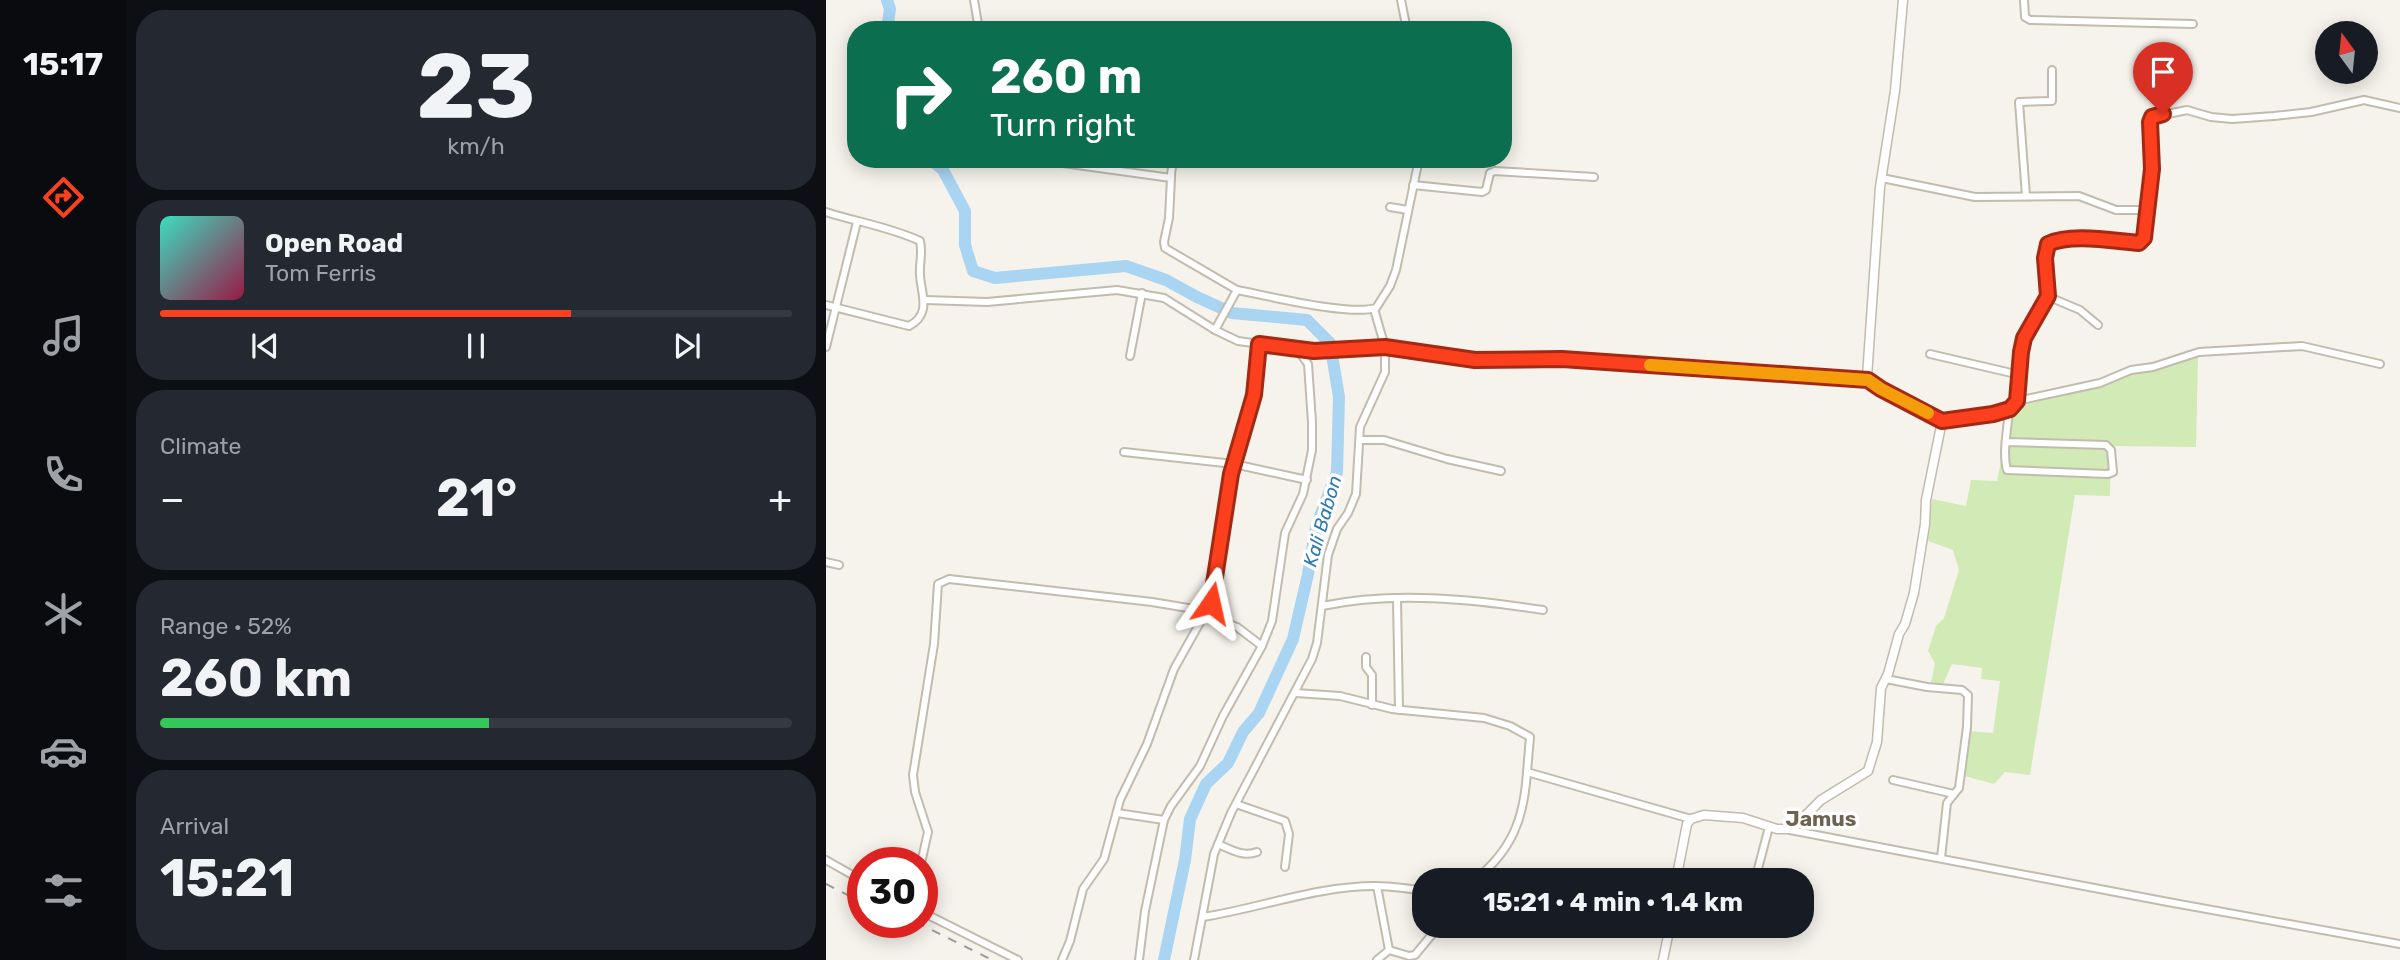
<!DOCTYPE html>
<html lang="en">
<head>
<meta charset="utf-8">
<style>
  :root { --surface:#171b24; --page:#242831; --text:#f1f3f6; --muted:#9ea1a6; --line:#363941; --accent:#fc3f1d }
  body { margin:0; font-family:Rubik,sans-serif; background:var(--page); color:var(--text); height:100vh; display:flex; flex-direction:column; font-size:26px; white-space:nowrap }
  * { box-sizing:border-box; margin:0 }
  p { font-size:23px; color:var(--muted) }
  .icon { flex:none; width:38px; height:38px; fill:none; stroke:currentColor; stroke-width:2; stroke-linecap:round; stroke-linejoin:round }
  .map { position:relative; flex:1; overflow:hidden }
  .drawer { display:flex; flex-direction:column; gap:10px; padding:10px; background:#0d0f14; width:700px }
  .drawer>* { flex:none }
  .top-card { position:absolute; left:21px; top:21px; width:665px; height:147px; border-radius:28px; box-shadow:0 4px 18px #0003; background:#0b6e4f; color:#fff; overflow:hidden }
  .needle { width:46px; rotate:345deg }
  .controls { position:absolute; left:1489px; top:21px; display:grid; gap:14px }
  .controls a { display:grid; place-items:center; width:63px; height:63px; border-radius:50%; background:var(--surface); box-shadow:0 4px 18px #0003; font-size:35px }
  .speed { position:absolute; left:21px; top:847px; display:flex; gap:14px; font-size:35px; font-weight:700; text-align:center }
  .speed>* { display:grid; place-content:center; width:91px; height:91px; border-radius:50%; background:var(--surface); box-shadow:0 4px 18px #0003; line-height:1 }
  .speed .limit { border:10px solid #d22; background:#fff; color:#111 }
  .pin { position:absolute; display:grid; place-items:center; width:60px; height:60px; color:#fff; margin:-72px -30px; border-radius:50% 50% 50% 0; rotate:-45deg; box-shadow:0 0 7px #0007 }
  .pin .icon { rotate:45deg }
  .me { position:absolute; width:77px; margin:-38px; rotate:11deg; stroke-linejoin:round; filter:drop-shadow(0 0 5px #0008) }
  .turn { display:flex; align-items:center; gap:24px; height:147px; padding:0 28px; font-size:32px }
  .turn .icon { width:91px; height:91px; stroke-width:2.5 }
  .turn b { display:block; font-size:49px; line-height:60px }
  .big { font-size:52px; font-weight:700; line-height:1.1 }
  .drawer .widget { flex:1; display:flex; flex-direction:column; justify-content:center; gap:10px; min-width:0; padding:0 24px; border-radius:28px; background:var(--page) }
  .drawer .dial { align-items:center; gap:0 }
  .dial b { font-size:91px; line-height:1 }
  .song { display:flex; align-items:center; gap:21px }
  .cover { width:84px; height:84px; border-radius:10px; background:linear-gradient(135deg,hsl(170 70% 55%),hsl(340 70% 35%)) }
  .played { height:7px; border-radius:4px; background:linear-gradient(90deg,var(--accent) 65%,var(--line) 65%) }
  .keys { display:flex; justify-content:space-around; direction:ltr }
  .heat { display:flex; justify-content:space-between; align-items:center; font-size:38px; direction:ltr }
  .charge { height:10px; border-radius:5px; background:linear-gradient(90deg,#34c759 52%,var(--line) 0) }
  .trip { position:absolute; left:586px; top:868px; width:402px; height:70px; border-radius:28px; background:var(--surface); box-shadow:0 4px 18px #0003; font-weight:700; line-height:70px; text-align:center }
  main { display:flex; flex:1; min-height:0 }
  .menu { display:flex; flex-direction:column; width:126px; justify-content:space-around; align-items:center; background:#090b0e; color:var(--muted) }
  .menu .icon { width:49px; height:49px }
  .menu .selected { color:var(--accent) }
  .menu b { font-size:32px; color:var(--text) }
  .map>svg:first-child { display:block }
</style>
</head>
<body>
<main>
<nav class="menu">
<b>15:17</b>
<svg class="icon selected" aria-label="directions" viewBox="0 0 24 24"><path d="M12 3l9 9-9 9-9-9zM9 14v-3h6M13 9l2 2-2 2"/></svg>
<svg class="icon" aria-label="music" viewBox="0 0 24 24"><path d="M9 18V5l10-2v13"/><circle cx="6" cy="18" r="3"/><circle cx="16" cy="16" r="3"/></svg>
<svg class="icon" aria-label="phone" viewBox="0 0 24 24"><path d="M5 4h4l2 5-3 2q2 4 5 5l2-3 5 2v4C11 20 4 13 5 4z"/></svg>
<svg class="icon" aria-label="climate" viewBox="0 0 24 24"><path d="M12 3v18M4 7l16 10M4 17L20 7"/></svg>
<svg class="icon" aria-label="car" viewBox="0 0 24 24"><path d="M5 17H2v-5l4-1 3-4h7l3 4 3 1v5h-3M9 17h6M6 11h13"/><circle cx="7" cy="17" r="2"/><circle cx="17" cy="17" r="2"/></svg>
<svg class="icon" aria-label="filters" viewBox="0 0 24 24"><path d="M4 7h16M4 17h16"/><circle cx="9" cy="7" r="2"/><circle cx="15" cy="17" r="2"/></svg>
</nav>
<section class="drawer">
<div class="widget dial"><b>23</b><p>km/h</p></div>
<div class="widget">
<div class="song"><i class="cover"></i><div><b>Open Road</b><p>Tom Ferris</p></div></div>
<div class="played"></div>
<div class="keys"><svg class="icon" aria-label="previous" viewBox="0 0 24 24"><path d="M18 5L8 12l10 7zM5 5v14"/></svg><svg class="icon" aria-label="pause" viewBox="0 0 24 24"><path d="M8 5v14M16 5v14"/></svg><svg class="icon" aria-label="next" viewBox="0 0 24 24"><path d="M6 5l10 7-10 7zM19 5v14"/></svg></div>
</div>
<div class="widget"><p>Climate</p>
<div class="heat"><a>−</a><b class="big">21°</b><a>+</a></div>
</div>
<div class="widget"><p>Range · 52%</p><b class="big">260 km</b><div class="charge"></div></div>
<div class="widget"><p>Arrival</p><b class="big">15:21</b></div>
</section>
<div class="map">
<svg width="1574" height="960" viewBox="0 0 1574 960">
  <rect width="100%" height="100%" fill="#f6f3ec"/>
  <polygon fill="#d2eab5" points="1372,355 1370,447 1285,446 1284,496 1249,495 1204,775 1179,772 1168,784 1135,775 1143,731 1167,733 1174,681 1155,679 1156,668 1126,664 1117,684 1105,682 1109,663 1102,651 1110,626 1118,618 1133,570 1127,550 1102,541 1106,499 1140,506 1145,480 1171,481 1186,409"/>
  <g fill="none" stroke-linecap="round" stroke-linejoin="round">
    <g stroke="#a9d4f2" stroke-width="12">
      <polyline points="61,0 64,9 61,30"/>
      <polyline points="104,159 117,170 139,211 139,245 147,271 169,278 300,266 340,280 371,297 406,313 481,320 504,343 513,397 511,472 490,527 482,574 467,639 433,713 417,732 402,763 380,784 364,819 359,860 338,960"/>
    </g>
    <defs>
      <g id="minor">
        <polyline points="148,0 153,30"/>
        <polyline points="575,0 581,30"/>
        <polyline points="1198,0 1199,17 1204,20 1367,24"/>
        <polyline points="677,44 679,44"/>
        <path d="M208,159l137,19c0,-15 3,-19 18,-19"/>
        <polyline points="345,178 343,218 338,242 339,248 411,290 389,330"/>
        <polyline points="1056,178 1149,197 1253,196 1290,210 1320,210"/>
        <polyline points="587,185 656,192 660,190 664,173 669,171 768,177"/>
        <polyline points="1200,196 1193,102 1226,101 1226,70"/>
        <polyline points="564,207 582,210"/>
        <path d="M0,212c31,10 64,15 94,29 3,12 -1,23 0,34 1,19 12,39 -11,51l-83,-21"/>
        <path d="M411,290c32,6 111,26 139,18l14,-22 6,-16 23,-111"/>
        <polyline points="1221,296 1254,310 1272,325"/>
        <polyline points="99,300 161,302 291,290 338,298 389,330 412,341 488,351 559,347 548,309"/>
        <polyline points="0,347 31,222"/>
        <polyline points="1104,354 1194,375"/>
        <polyline points="304,356 316,293"/>
        <polyline points="1191,401 1274,383 1305,370 1327,367 1373,352 1476,346 1554,364"/>
        <path d="M1116,421c19,-2 64,-4 75,-20l4,-49 3,-14 23,-42 -2,-38 3,-14c20,-10 63,-4 86,-2h5l5,-4 9,-69 -3,-41 3,-11 34,-7 24,7 21,2 42,-3 37,-4 53,-12 36,8"/>
        <polyline points="534,440 558,440 621,459 675,471"/>
        <path d="M1181,442l99,3 5,5 2,22 -5,2 -101,-4c-5,-18 1,-42 2,-61"/>
        <polyline points="298,452 408,464 481,480"/>
        <polyline points="0,562 13,565"/>
        <polyline points="571,599 573,710"/>
        <path d="M496,606c72,-15 149,-7 221,4"/>
        <polyline points="390,619 411,627 436,646"/>
        <polyline points="540,657 540,667 546,675 546,705"/>
        <polyline points="1060,679 1101,687 1136,690 1142,695 1141,727 1133,788 1121,803 1115,858"/>
        <polyline points="470,693 514,696 566,709 658,718 684,726 704,737 701,772 865,819"/>
        <polyline points="1067,780 1128,794"/>
        <polyline points="410,804 459,821 463,834 459,867"/>
        <polyline points="291,813 338,820"/>
        <polyline points="964,830 1342,902 1574,944"/>
        <path d="M392,844c14,6 25,13 39,8"/>
        <polyline points="0,860 37,881"/>
        <polyline points="95,863 102,832 89,792 87,775 108,644 112,584 123,579 326,602 380,611"/>
        <path d="M649,880c37,-30 49,-61 52,-108"/>
        <polyline points="929,880 943,827"/>
        <polyline points="551,886 563,950"/>
        <polyline points="96,912 192,960"/>
        <path d="M377,917c57,-9 114,-31 172,-31 17,0 33,3 49,4"/>
        <polyline points="236,960 244,941 257,889 278,859 294,800 321,744 348,669 385,603 405,474 428,395 433,344"/>
        <polyline points="313,960 319,911 338,820 345,806 374,766 397,716 436,646 446,621 459,533 477,494 486,450 486,422 482,364 471,349"/>
        <polyline points="368,960 388,854 405,813 486,659 491,643 502,555 511,529 522,513 530,494 534,427 559,372 559,347 649,360 735,359 1042,379"/>
        <polyline points="551,960 563,950 583,956 589,955 613,926"/>
      </g>
      <g id="tertiary">
        <polyline points="850,880 861,824 865,819 878,815 917,818 951,829 962,829 968,827 995,800 1042,771 1051,742 1055,688 1062,674 1073,634 1079,624 1088,593 1099,524 1100,500 1116,421 1055,389 1041,377 1054,187 1069,91 1077,0"/>
        <polyline points="837,960 844,926"/>
      </g>
    </defs>
    <use href="#minor" stroke="#c2bbae" stroke-width="10"/>
    <use href="#tertiary" stroke="#c2bbae" stroke-width="11"/>
    <use href="#minor" stroke="#fff" stroke-width="6"/>
    <use href="#tertiary" stroke="#fff" stroke-width="8"/>
    <g stroke="#9a9a9a" stroke-width="2" stroke-dasharray="9 9" stroke-linecap="butt">
      <polyline points="0,884 37,903"/>
      <polyline points="90,922 166,960"/>
    </g>
  </g>
  <g fill="none" stroke-linecap="round" stroke-linejoin="round">
    <defs>
      <path id="route" d="M385,603l20,-129 23,-79 5,-51 55,7 71,-4 90,13 87,-1 306,21 13,9 61,32 51,-7 17,-5 7,-8 4,-49 3,-14 24,-42 -3,-38 3,-14c23,-11 65,-3 91,-1l5,-5 8,-69 -2,-47 2,-5 11,-3"/>
    </defs>
    <use href="#route" stroke="#a42913" stroke-width="18"/>
    <use href="#route" stroke="#fc3f1d" stroke-width="12"/>
    <polyline stroke="#f59e0b" stroke-width="12" points="824,365 1042,380 1055,389 1102,413"/>
  </g>
  <g text-anchor="middle" stroke-width="7" stroke-linejoin="round" paint-order="stroke">
    <g font-size="19" font-style="italic" fill="#2e7ab2" stroke="#fff">
      <text transform="translate(496 521) rotate(-74)" y="7">Kali Babon</text>
    </g>
    <g font-size="21" font-weight="bold" fill="#6e6250" stroke="#fff">
      <text x="995" y="826">Jamus</text>
    </g>
  </g>
</svg>
<div class="controls">
<a><svg class="needle" viewBox="-14 -14 28 28"><path d="M0-13l5 13h-10z" fill="#e53935"/><path d="M0 13l5-13h-10z" fill="#9ea1a6"/></svg></a>
</div>
<div class="speed"><div class="limit">30</div></div>
<div class="pin" style="left:1337px;top:114px;background:#d93025"><svg class="icon" aria-label="arrive" viewBox="0 0 24 24"><path d="M6 21V4h12l-3 4 3 4H6"/></svg></div>
<svg class="me" style="left:385px;top:603px" viewBox="-20 -20 40 40"><path d="M0-17L14 15 0 8-14 15z" fill="#fc3f1d" stroke="#fff" stroke-width="4"/></svg>
<div class="trip">15:21 · 4 min · 1.4 km</div>
<div class="top-card">
<div class="turn"><svg class="icon" aria-label="right" viewBox="0 0 24 24"><path d="M7 20v-9h11M14 6l5 5-5 5"/></svg><div><b>260 m</b>Turn right</div></div>
</div>
</div>
</main>
</body>
</html>
